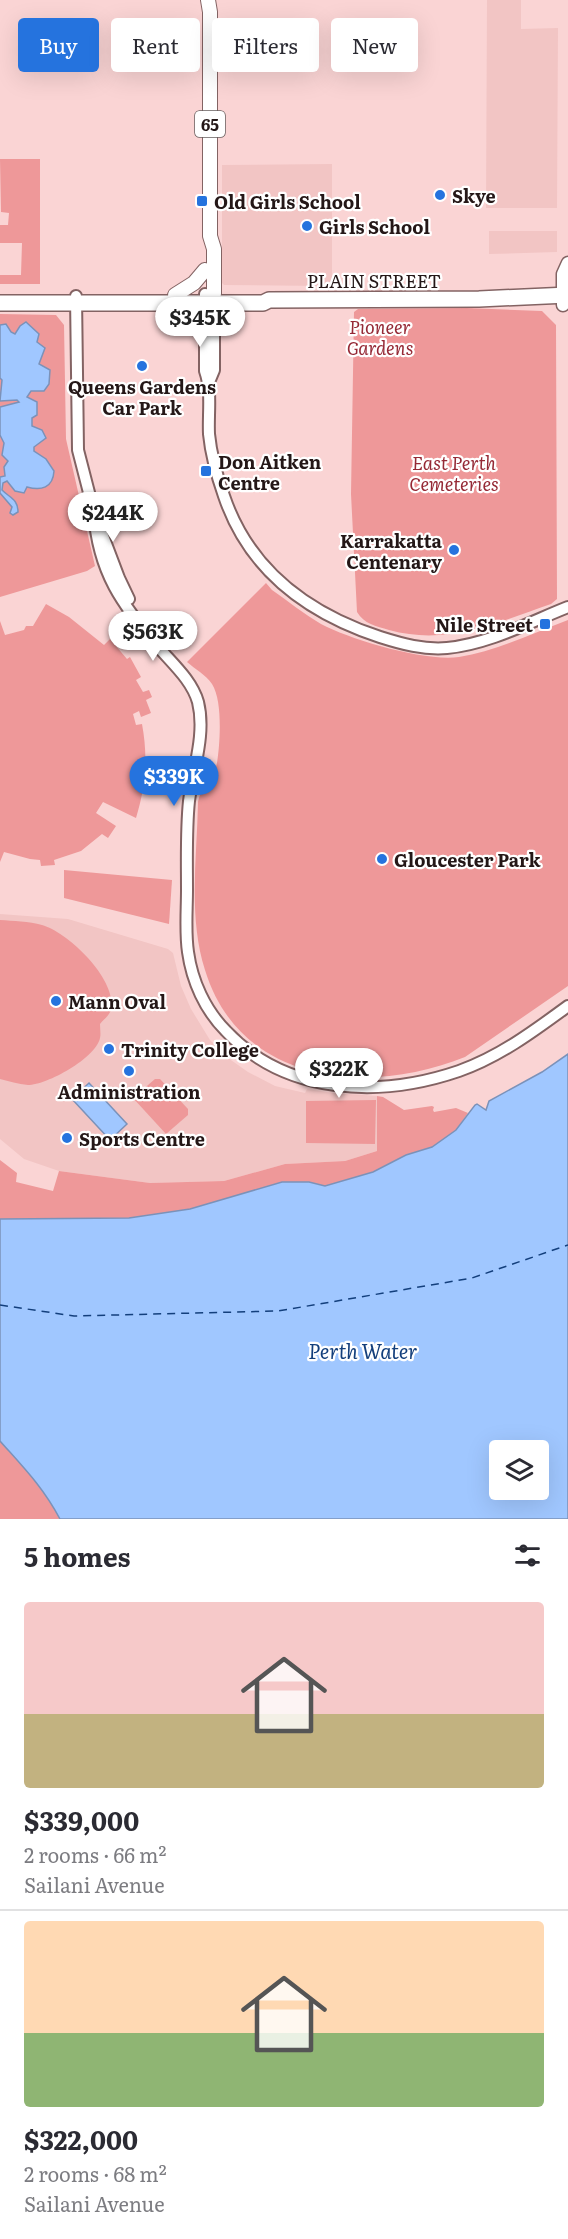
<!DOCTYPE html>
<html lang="en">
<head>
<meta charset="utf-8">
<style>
	body { margin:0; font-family:Literata,serif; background:#f2f2f3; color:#2b2b33; height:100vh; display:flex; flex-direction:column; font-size:22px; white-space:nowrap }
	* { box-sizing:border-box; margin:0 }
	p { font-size:20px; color:#7c7c81 }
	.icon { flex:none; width:33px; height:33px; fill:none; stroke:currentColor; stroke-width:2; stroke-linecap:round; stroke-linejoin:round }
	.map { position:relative; height:1519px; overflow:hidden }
	.drawer { display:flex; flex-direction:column; background:#fff; flex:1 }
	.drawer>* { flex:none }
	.top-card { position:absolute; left:18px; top:18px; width:532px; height:54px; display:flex; gap:12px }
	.fabs { position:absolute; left:489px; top:1440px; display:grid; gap:12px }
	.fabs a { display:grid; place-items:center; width:60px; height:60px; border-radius:6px; background:#fff; box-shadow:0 6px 24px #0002; font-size:30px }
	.price { position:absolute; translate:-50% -51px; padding:0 14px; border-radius:21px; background:#fff; color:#222; font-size:20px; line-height:39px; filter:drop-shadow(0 2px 3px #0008) }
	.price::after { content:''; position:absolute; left:50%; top:36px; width:18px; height:14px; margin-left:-9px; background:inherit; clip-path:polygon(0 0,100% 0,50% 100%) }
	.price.current { background:#2573de; color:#fff }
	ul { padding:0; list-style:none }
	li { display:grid; align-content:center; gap:12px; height:318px; padding:0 24px }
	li+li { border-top:2px solid #e1e1e2 }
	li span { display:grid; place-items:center; height:186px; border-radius:6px; color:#555 }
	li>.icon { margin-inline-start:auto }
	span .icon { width:108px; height:108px; fill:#fffc; stroke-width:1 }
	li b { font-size:26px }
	h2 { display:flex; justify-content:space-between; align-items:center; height:72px; padding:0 24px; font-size:26px }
	.tag { padding:0 21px; border-radius:6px; background:#fff; box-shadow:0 6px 24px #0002; font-size:21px; line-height:54px }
	.tag.current { background:#2573de; color:#fff }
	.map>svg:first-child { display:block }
	.built { fill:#f2c5c4 }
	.green { fill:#ee9899 }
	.water { fill:#a0c7ff; stroke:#7b92b9; stroke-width:1.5; fill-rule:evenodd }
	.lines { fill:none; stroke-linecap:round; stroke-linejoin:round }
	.ferry { stroke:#133f7c; stroke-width:1.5; stroke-dasharray:8 6; stroke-linecap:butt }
	.tertiary-casing { stroke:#836363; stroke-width:14 }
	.secondary-casing { stroke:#836363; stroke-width:15 }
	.primary-casing { stroke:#836363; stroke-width:16 }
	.trunk-casing { stroke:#836363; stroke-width:18 }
	.tertiary { stroke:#fff; stroke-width:10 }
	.secondary { stroke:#fff; stroke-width:12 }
	.primary { stroke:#fff; stroke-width:14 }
	.trunk { stroke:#fff; stroke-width:15 }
	.poi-dot { fill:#2573de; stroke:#fff; stroke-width:2 }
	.labels { text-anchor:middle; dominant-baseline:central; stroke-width:4.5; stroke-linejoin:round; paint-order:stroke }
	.shield { fill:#fff; stroke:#665d5d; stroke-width:1.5 }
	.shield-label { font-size:16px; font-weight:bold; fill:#241717 }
	.poi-label { font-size:18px; font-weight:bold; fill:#241717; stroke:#fff; text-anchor:start }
	.street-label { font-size:18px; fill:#241717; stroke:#fff }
	.park-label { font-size:18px; font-style:italic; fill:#952935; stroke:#fff }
	.water-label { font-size:20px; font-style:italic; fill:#133f7c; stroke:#fff }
</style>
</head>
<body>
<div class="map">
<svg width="568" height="1519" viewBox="0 0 568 1519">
	<rect width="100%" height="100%" fill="#fad4d4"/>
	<g class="built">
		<polygon points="487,0 521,0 521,29 558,28 557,208 486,208"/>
		<polygon points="332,164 332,280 330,283 325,286 224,285 222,283 222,165"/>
		<polygon points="489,231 557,231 557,252 489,254"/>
		<polygon points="0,914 68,919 168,949 173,953 181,986 191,1009 210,1040 228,1058 248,1072 275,1086 305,1093 307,1089 333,1093 377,1096 377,1151 345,1161 285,1164 224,1181 150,1183 59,1171 24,1159 0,1139"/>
	</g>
	<g class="green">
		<polygon points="0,159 40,159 40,284 0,284 0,275 21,275 22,243 0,243 0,225 8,225 9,213 1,212"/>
		<path d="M467,308L542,311L556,325L557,599L551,604C496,623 447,646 389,630C376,626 364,624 357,612L351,494L354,312L358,309Z"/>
		<polygon points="0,314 56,315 64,325 66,439 95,566 87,571 0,597"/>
		<path d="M266,583L272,590C288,601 304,614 321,624C351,640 426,662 459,657C496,651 533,633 568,620V986L465,1057C369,1096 240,1085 205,970C188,917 197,857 198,802C202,784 213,779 217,763C220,744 223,701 212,684C206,675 195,669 187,662Z"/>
		<path d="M46,604L69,617L104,645L110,639L127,659L130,657L141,677L136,680L143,692L149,690L152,697L146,700L151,713L141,717L139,711L133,714L136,725L142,724C148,756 146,786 136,818L103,802L96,813L116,826L108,838L102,834L81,851L54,860L55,865L41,866L40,860L30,859L4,852L0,862V621L5,635L24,630L26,626H33Z"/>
		<polygon points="64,870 172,880 169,924 64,898"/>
		<path d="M0,920C13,921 29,921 42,925C68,932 118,980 111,1010C109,1016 104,1019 100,1024C100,1029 101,1034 100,1038C96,1058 47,1085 28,1085C18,1084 9,1081 0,1079Z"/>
		<polygon points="155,1079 160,1079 188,1109 188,1115 166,1134 133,1098"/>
		<polygon points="377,1096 383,1097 404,1110 432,1106 434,1107 433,1110 434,1112 456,1108 468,1113 456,1130 432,1147 406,1155 373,1172 325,1186 309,1182 282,1182 190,1209 129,1218 0,1219 0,1160 17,1173 16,1182 53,1191 59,1171 150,1183 224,1181 285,1164 345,1161 377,1151"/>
		<polygon points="376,1100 375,1144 306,1143 306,1101"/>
		<path d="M0,1441C24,1468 43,1487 60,1519H0Z"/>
	</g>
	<g class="water">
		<path d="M26,322L39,334L37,342L45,348L39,364L50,370L49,384L44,391H31L27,397L37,402V415L32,418V426L42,430L46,438L34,447V451L46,459L54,471C53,488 41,491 27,487L24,493L15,491L7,481L3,483L2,490C10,498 18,499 18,512L13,515L10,513L12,507L0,493V477L5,476L4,467L8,461L2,455L4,443L0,435V407L19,402L17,400L0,401L2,380L0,378V325L6,324L11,332L15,334L20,326Z"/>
		<path d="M568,1054V1519H60C43,1487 24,1468 0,1441V1219L129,1218L190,1209L282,1182H309L325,1186L373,1172L406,1155L432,1147L456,1130L475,1105L477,1104L486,1110L489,1101L542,1072ZM500,1450H538V1490H500Z"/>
		<polygon points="89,1083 127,1124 110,1140 72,1099"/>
	</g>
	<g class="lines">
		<polyline class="ferry" points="0,1305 74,1316 278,1311 472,1278 568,1245"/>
		<defs>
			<g id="tertiary">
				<path d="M205,294V371C212,391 208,413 209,434C211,455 217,476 224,496C249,570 307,613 380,637C402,644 424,650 447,648C489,644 530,622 568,607"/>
				<polyline points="76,296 78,450 94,512 119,578 129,599"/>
				<polyline points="209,382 214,370 214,297"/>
				<path d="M94,512C98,572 122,605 160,649C174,665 192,681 198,702C206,734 193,769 189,801C186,830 187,861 187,890C187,910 185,932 188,952C192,981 205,1010 226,1031C286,1095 380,1098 459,1071C499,1057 534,1031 568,1006"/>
			</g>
			<polyline id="secondary" points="563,305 563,274 568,263"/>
			<g id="primary">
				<polyline points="208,0 210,12 210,236 214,249 214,294"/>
				<polyline points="175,295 194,283 205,270"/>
			</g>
			<polyline id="trunk" points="0,303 263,303 269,300 479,299 568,295"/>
		</defs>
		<use href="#tertiary" class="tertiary-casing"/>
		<use href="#secondary" class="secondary-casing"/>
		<use href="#primary" class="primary-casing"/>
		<use href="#trunk" class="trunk-casing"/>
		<use href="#tertiary" class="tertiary"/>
		<use href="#secondary" class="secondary"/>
		<use href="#primary" class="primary"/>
		<use href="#trunk" class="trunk"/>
	</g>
	<g class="poi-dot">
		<circle cx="440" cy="195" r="6"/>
		<rect x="196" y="195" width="12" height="12" rx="3"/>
		<circle cx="307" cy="226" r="6"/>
		<circle cx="142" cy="366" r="6"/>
		<rect x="200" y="465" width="12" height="12" rx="3"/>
		<circle cx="454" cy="550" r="6"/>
		<rect x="539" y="618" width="12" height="12" rx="3"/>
		<circle cx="382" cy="859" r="6"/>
		<circle cx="56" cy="1001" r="6"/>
		<circle cx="109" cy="1049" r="6"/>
		<circle cx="129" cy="1071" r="6"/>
		<circle cx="67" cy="1138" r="6"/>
	</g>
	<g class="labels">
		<rect class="shield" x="195" y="111" width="30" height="26" rx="4.5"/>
		<g class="shield-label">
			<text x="210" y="124">65</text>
		</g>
		<g class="poi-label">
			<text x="452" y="195">Skye</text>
			<text x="214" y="201">Old Girls School</text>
			<text x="319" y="226">Girls School</text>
			<text x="142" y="386" text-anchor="middle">Queens Gardens<tspan x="142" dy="21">Car Park</tspan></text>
			<text x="218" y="461">Don Aitken<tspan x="218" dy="21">Centre</tspan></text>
			<text x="442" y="540" text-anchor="end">Karrakatta<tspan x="442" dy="21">Centenary</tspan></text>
			<text x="533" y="624" text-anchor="end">Nile Street</text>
			<text x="394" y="859">Gloucester Park</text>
			<text x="68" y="1001">Mann Oval</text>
			<text x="121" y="1049">Trinity College</text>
			<text x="129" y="1091" text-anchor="middle">Administration</text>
			<text x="79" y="1138">Sports Centre</text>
		</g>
		<g class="street-label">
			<text x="374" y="280">PLAIN STREET</text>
		</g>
		<g class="park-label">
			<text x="380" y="326">Pioneer<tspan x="380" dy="21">Gardens</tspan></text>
			<text x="454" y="462">East Perth<tspan x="454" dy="21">Cemeteries</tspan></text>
		</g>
		<g class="water-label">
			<text x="363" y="1350">Perth Water</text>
		</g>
	</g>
</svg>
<div class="fabs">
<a><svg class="icon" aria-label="layers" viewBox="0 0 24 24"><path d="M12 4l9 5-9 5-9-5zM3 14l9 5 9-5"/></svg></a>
</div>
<b class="price" style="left:200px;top:348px">$345K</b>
<b class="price" style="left:113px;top:543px">$244K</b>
<b class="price" style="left:153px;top:662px">$563K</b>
<b class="price current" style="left:174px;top:807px">$339K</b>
<b class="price" style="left:339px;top:1099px">$322K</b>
<div class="top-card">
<a class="tag current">Buy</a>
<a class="tag">Rent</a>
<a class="tag">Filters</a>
<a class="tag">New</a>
</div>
</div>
<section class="drawer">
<h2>5 homes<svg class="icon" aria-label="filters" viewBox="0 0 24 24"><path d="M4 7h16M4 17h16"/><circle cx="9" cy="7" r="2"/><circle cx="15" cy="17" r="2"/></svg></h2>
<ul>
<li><span style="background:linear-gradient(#f6c9c9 60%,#c2b280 0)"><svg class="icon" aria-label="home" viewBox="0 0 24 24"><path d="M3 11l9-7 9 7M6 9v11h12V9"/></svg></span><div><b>$339,000</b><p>2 rooms · 66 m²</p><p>Sailani Avenue</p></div></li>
<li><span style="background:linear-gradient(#ffd9b3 60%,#8fb573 0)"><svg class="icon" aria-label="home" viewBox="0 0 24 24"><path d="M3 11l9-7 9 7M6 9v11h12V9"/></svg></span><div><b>$322,000</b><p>2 rooms · 68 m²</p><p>Sailani Avenue</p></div></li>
</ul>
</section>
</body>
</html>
